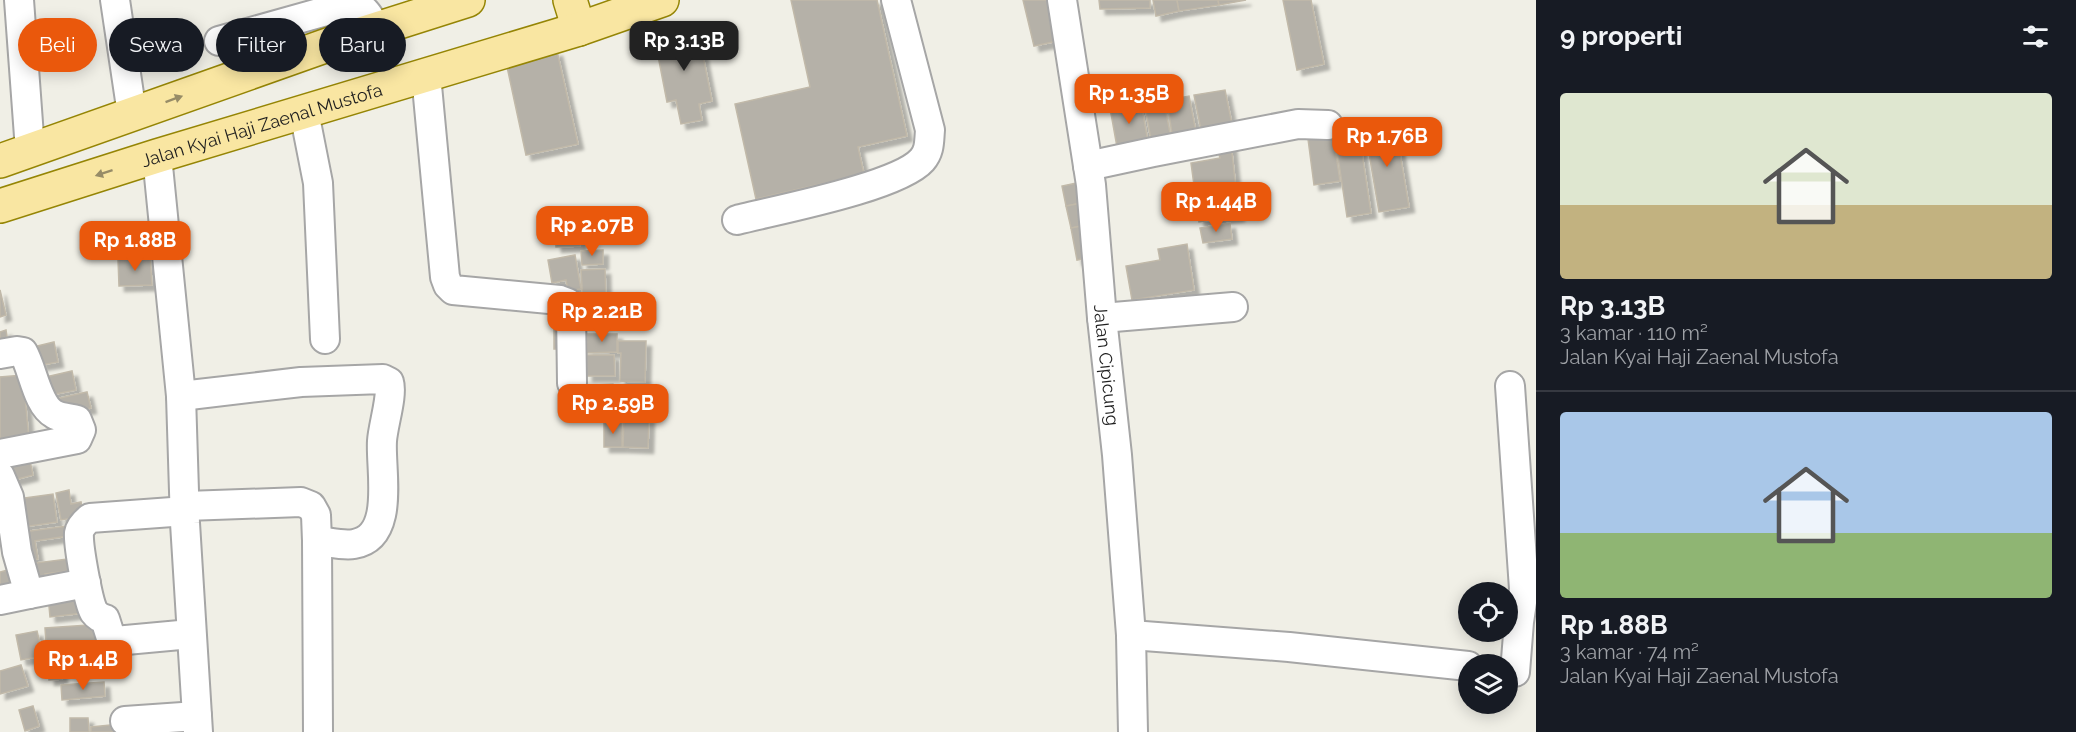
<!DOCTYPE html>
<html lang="id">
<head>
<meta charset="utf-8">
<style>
	body { margin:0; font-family:Raleway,sans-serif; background:#242831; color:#f1f3f6; height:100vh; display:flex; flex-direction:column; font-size:22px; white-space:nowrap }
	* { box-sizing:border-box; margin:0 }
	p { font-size:20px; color:#9ea1a6 }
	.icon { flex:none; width:33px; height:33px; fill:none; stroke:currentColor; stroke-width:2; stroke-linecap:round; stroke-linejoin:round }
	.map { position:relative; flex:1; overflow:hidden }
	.details { display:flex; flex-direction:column; background:#171b24; width:540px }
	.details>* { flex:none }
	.top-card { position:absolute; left:18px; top:18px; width:570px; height:54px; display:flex; gap:12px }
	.controls { position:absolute; left:1458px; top:582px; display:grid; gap:12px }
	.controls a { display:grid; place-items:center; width:60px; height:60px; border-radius:50%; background:#171b24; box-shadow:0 3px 15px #0003; font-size:30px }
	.price { position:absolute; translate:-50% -51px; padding:0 14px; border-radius:12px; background:#ea580c; color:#fff; font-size:20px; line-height:39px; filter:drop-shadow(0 2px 3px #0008) }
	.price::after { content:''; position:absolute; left:50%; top:36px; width:18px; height:14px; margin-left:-9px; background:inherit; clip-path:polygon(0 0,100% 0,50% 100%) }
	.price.current { background:#222; color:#fff }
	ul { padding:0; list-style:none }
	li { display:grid; align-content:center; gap:12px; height:318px; padding:0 24px }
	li+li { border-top:2px solid #363941 }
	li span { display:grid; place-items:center; height:186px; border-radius:6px; color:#555 }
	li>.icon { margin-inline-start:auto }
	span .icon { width:108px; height:108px; fill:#fffc; stroke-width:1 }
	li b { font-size:26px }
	h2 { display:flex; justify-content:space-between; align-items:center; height:72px; padding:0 24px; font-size:26px }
	.tag { padding:0 21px; border-radius:27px; background:#171b24; box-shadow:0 3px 15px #0003; font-size:21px; line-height:54px }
	.tag.current { background:#ea580c; color:#fff }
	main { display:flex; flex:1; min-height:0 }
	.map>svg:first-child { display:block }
	.building { fill:#b5b1a8; stroke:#c1b9a9; stroke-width:1.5; filter:url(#shadow) }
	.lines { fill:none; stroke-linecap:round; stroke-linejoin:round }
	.minor-casing { stroke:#a6a6a6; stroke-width:32 }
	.major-casing { stroke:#958505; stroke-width:36 }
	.minor { stroke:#fff; stroke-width:28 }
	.major { stroke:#f9e6a2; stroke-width:33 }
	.oneway { fill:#978c67 }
	.labels { text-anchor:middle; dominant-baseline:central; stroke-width:5; stroke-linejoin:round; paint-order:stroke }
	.street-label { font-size:18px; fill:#1f1f1f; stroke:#fff }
</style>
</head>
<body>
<main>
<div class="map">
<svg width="1536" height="732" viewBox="0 0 1536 732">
	<defs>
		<filter id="shadow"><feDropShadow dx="5.5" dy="5.5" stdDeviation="1.5" flood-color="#0004"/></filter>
	</defs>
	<rect width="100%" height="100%" fill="#f0efe6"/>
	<g class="building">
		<polygon points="791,0 877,0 907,136 858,147 864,174 756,199 735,104 810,87"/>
		<polygon points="1023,0 1053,0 1062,40 1034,46"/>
		<polygon points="1099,0 1150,0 1150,8 1100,9"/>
		<polygon points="1153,0 1177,0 1179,11 1156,16"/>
		<polygon points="1177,0 1218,0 1219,5 1179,11"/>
		<polygon points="1218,0 1246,0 1219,5"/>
		<polygon points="1283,0 1311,0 1324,64 1297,70"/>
		<polygon points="697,26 712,101 699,104 702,120 681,124 676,100 667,102 654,35"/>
		<polygon points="557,51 578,144 526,155 506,62"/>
		<polygon points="1225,90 1234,134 1203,140 1194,95"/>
		<polygon points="1189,96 1197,137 1173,141 1167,100"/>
		<polygon points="1141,102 1148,142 1117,147 1110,108"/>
		<polygon points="1164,102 1172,143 1152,146 1145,106"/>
		<polygon points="1395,124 1409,207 1379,212 1365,130"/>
		<polygon points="1358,127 1371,213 1347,217 1334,130"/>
		<polygon points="1333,135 1340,181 1314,185 1308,139"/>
		<polygon points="1231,144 1239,216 1199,222 1191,163 1220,158 1217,147"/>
		<polygon points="1077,183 1082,203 1066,206 1062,186"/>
		<polygon points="1082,203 1086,225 1071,228 1066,206"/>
		<polygon points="1230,223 1232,239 1203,243 1200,228"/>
		<polygon points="1086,225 1093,257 1077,260 1071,228"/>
		<polygon points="580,230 580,246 556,247 555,231"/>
		<polygon points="1187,244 1194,290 1132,300 1126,266 1160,260 1158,249"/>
		<polygon points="603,250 603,264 582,265 581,251"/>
		<polygon points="575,255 581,289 568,291 566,280 552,283 548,260"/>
		<polygon points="150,257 152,285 119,286 118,259"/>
		<polygon points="605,269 606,302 583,303 581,270"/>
		<polygon points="0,290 6,315 0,317"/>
		<rect x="554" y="310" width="13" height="39"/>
		<polygon points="6,330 9,349 0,350 0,332"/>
		<polygon points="587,334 617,334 617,352 587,353"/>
		<polygon points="618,341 646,341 645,382 620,381 621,353 618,353"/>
		<polygon points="54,342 58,362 41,365 37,346"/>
		<polygon points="587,355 614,355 615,376 587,376"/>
		<polygon points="72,371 76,390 45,396 41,378"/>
		<polygon points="23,375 29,440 0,442 0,377"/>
		<polygon points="613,384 615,411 571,413 570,386"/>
		<polygon points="639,387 644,409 620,414 615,392"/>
		<polygon points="87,392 91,408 63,414 60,398"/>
		<polygon points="624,417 649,417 648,448 623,447"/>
		<rect x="604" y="423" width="18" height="24"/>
		<polygon points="30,461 33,475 6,482 2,468"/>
		<polygon points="69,490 71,504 81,502 84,516 61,520 56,493"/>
		<polygon points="53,494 57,522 23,527 18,499"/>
		<polygon points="67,526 68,536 35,541 38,559 21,562 16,533"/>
		<polygon points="75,558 76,570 45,574 46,587 28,564"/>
		<polygon points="15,568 21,592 0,597 0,572"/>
		<polygon points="81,591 83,613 50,617 48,595"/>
		<polygon points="103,624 106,653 47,658 45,628"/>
		<polygon points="37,631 43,656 21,660 16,635"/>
		<polygon points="83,660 83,671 62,671 62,679 49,680 49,662"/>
		<polygon points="21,665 28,686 0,694 0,671"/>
		<polygon points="104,682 105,696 62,700 61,685"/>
		<polygon points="33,706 39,726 25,731 19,710"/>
		<polygon points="70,718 88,718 89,732 70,732"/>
		<polygon points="120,724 120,732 91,732 91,727"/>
	</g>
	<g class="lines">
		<defs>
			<g id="minor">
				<polyline points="19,0 30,150"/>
				<polyline points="115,0 132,114"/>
				<path id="s1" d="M1062,0L1091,185L1102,318L1117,455L1131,635L1133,732"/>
				<path d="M219,41L351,4C366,7 370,18 377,30"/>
				<polyline points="426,75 445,277 448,285 453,290 560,300 568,303 571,309 572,383"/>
				<polyline points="304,112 318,183 325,339"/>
				<polyline points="157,156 181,396 185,523 198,732"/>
				<polyline points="1088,166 1153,152 1298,124 1328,125"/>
				<path d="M737,220C776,210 898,187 922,160C930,151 929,141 930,130L896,0"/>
				<polyline points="1102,318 1233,307"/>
				<path d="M0,354L17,351L23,352C33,369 37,405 54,414C60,418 70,418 77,420L81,430L77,439L0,454"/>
				<path d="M181,396L301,382L383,379L389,382C393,395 383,425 382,441C380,470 396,537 354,544C343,546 329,542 317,541"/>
				<polyline points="0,476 9,497 17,552 29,594 0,600"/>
				<polyline points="186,506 301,502 311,506 316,515 317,541 318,732"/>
				<path d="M186,511L90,518C85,522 80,527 79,533C78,545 88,602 94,612C97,616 100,618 105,619L111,638L115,641L191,634"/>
				<polyline points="29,594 86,583"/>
				<polyline points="1131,635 1289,647 1468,666"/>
				<polyline points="1508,671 1515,672 1519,622 1524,589 1510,386"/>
				<polyline points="125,721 197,716"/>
			</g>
			<g id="major">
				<polyline points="570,0 579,29"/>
				<polyline points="0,161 339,41 468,0"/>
				<path id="s2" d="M0,206L157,156L579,29L662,0"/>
			</g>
		</defs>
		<use href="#minor" class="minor-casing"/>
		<use href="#major" class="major-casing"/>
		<use href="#minor" class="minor"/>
		<use href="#major" class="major"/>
	</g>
	<defs><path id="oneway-solid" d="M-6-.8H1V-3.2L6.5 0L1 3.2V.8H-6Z" transform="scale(1.5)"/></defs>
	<g class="oneway">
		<use href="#oneway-solid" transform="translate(174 99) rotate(-20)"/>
		<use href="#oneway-solid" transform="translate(104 173) rotate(162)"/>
	</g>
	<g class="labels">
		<g class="street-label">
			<text stroke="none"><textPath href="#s2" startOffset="274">Jalan Kyai Haji Zaenal Mustofa</textPath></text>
			<text stroke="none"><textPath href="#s1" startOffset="368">Jalan Cipicung</textPath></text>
		</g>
	</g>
</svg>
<div class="controls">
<a><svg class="icon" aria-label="locate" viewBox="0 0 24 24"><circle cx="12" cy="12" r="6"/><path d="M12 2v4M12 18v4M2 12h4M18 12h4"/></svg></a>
<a><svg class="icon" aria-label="layers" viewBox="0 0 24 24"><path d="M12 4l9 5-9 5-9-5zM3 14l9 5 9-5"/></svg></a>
</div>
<b class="price current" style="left:684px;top:72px">Rp 3.13B</b>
<b class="price" style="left:1129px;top:125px">Rp 1.35B</b>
<b class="price" style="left:1387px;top:168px">Rp 1.76B</b>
<b class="price" style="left:1216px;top:233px">Rp 1.44B</b>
<b class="price" style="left:592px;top:257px">Rp 2.07B</b>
<b class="price" style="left:135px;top:272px">Rp 1.88B</b>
<b class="price" style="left:602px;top:343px">Rp 2.21B</b>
<b class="price" style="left:613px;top:435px">Rp 2.59B</b>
<b class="price" style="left:83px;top:691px">Rp 1.4B</b>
<div class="top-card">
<a class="tag current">Beli</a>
<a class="tag">Sewa</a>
<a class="tag">Filter</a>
<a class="tag">Baru</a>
</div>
</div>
<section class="details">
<h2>9 properti<svg class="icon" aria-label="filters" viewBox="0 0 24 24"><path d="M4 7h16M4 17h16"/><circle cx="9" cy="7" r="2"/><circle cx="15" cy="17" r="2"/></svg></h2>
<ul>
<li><span style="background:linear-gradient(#dfe7d0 60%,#c2b280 0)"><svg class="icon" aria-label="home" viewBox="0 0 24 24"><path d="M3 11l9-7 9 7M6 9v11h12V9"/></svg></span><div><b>Rp 3.13B</b><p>3 kamar · 110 m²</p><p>Jalan Kyai Haji Zaenal Mustofa</p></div></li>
<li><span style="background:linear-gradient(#a9c7e8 65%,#8fb573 0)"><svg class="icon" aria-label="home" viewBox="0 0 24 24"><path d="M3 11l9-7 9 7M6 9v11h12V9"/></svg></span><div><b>Rp 1.88B</b><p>3 kamar · 74 m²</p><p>Jalan Kyai Haji Zaenal Mustofa</p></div></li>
</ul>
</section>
</main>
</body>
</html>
